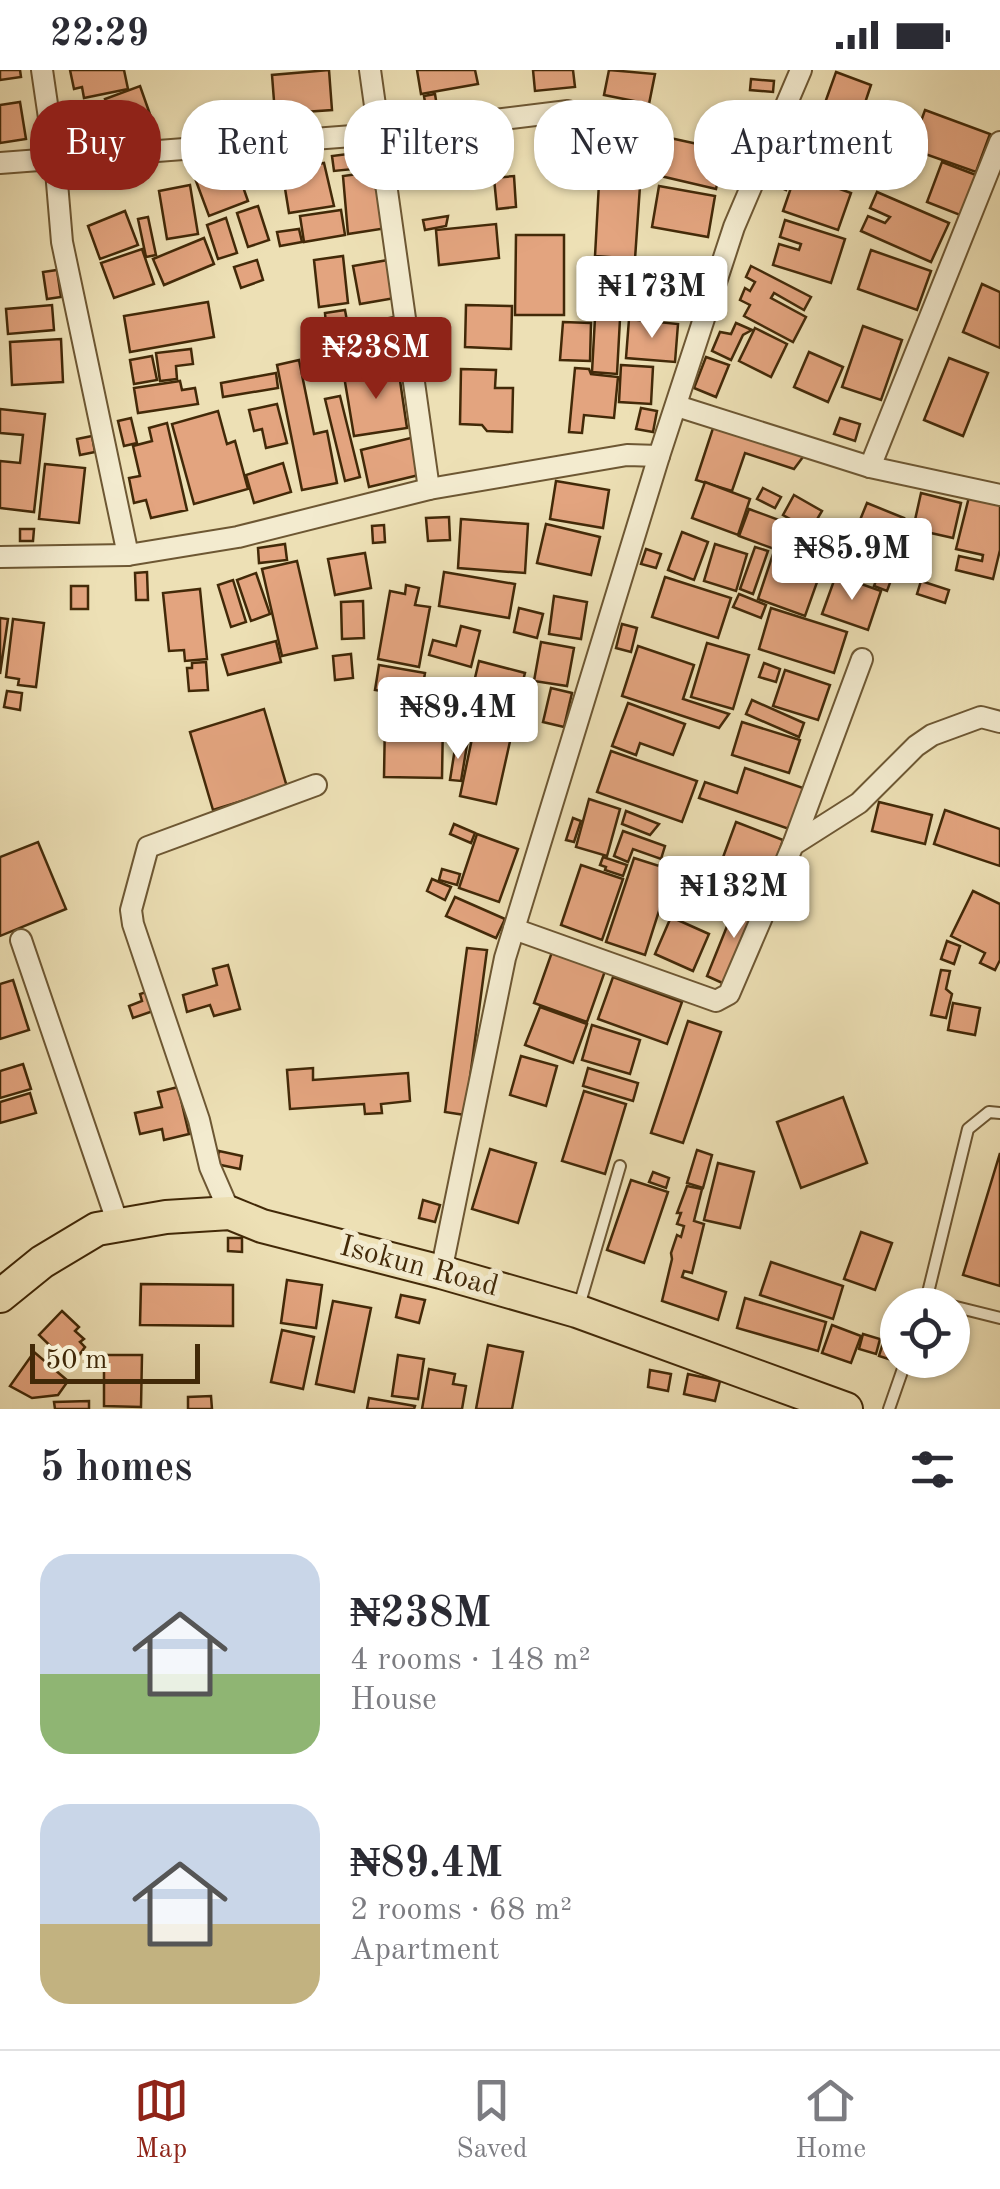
<!DOCTYPE html>
<html lang="en">
<head>
<meta charset="utf-8">
<style>
	body { margin:0; font-family:"Old Standard TT",serif; background:#f7f7f7; color:#2b2b33; height:100vh; display:flex; flex-direction:column; font-size:38px; white-space:nowrap }
	* { box-sizing:border-box; margin:0 }
	p { font-size:32px; color:#7c7c81 }
	.icon { flex:none; width:55px; height:55px; fill:none; stroke:currentColor; stroke-width:2; stroke-linecap:round; stroke-linejoin:round }
	.map { position:relative; height:1339px; overflow:hidden }
	.sheet { display:flex; flex-direction:column; background:#fff; flex:1 }
	.sheet>* { flex:none }
	.top-card { position:absolute; left:30px; top:30px; width:940px; height:90px; display:flex; gap:20px }
	.buttons { position:absolute; left:880px; top:1218px; display:grid; gap:20px }
	.buttons a { display:grid; place-items:center; width:90px; height:90px; border-radius:50%; background:#fff; box-shadow:0 2px 8px #0004; font-size:50px }
	.scale { position:absolute; left:30px; bottom:25px; width:170px; box-sizing:border-box; padding-left:10px; border:5px solid #422908; border-top:0; font-size:28px; line-height:35px; white-space:nowrap; color:#422908; -webkit-text-stroke:8px #f3ebcf; paint-order:stroke }
	.price { position:absolute; translate:-50% -85px; padding:0 22px; border-radius:10px; background:#fff; color:#222; font-size:32px; line-height:65px; filter:drop-shadow(0 2px 5px #0008) }
	.price::after { content:''; position:absolute; left:50%; top:60px; width:30px; height:22px; margin-left:-15px; background:inherit; clip-path:polygon(0 0,100% 0,50% 100%) }
	.price.on { background:#8f2418; color:#fff }
	ul { padding:0; list-style:none }
	li { display:flex; align-items:center; gap:30px; height:250px; padding:0 40px }
	li span { display:grid; place-items:center; flex:none; width:280px; height:200px; border-radius:30px; color:#555 }
	li>.icon { margin-inline-start:auto }
	span .icon { width:120px; height:120px; fill:#fffc; stroke-width:1 }
	li b { font-size:42px }
	h2 { display:flex; justify-content:space-between; align-items:center; height:120px; padding:0 40px; font-size:42px }
	.pill { padding:0 35px; border-radius:40px; background:#fff; box-shadow:0 2px 8px #0004; font-size:35px; line-height:90px }
	.pill.on { background:#8f2418; color:#fff }
	.status { display:flex; justify-content:space-between; align-items:center; height:70px; padding:0 50px; background:#fff; direction:ltr }
	.status svg { height:28px; fill:currentColor }
	.dock { display:flex; justify-content:space-around; align-items:center; height:140px; border-top:2px solid #e1e1e2; background:#fff; font-size:28px; color:#7c7c81 }
	.dock a { display:grid; justify-items:center; gap:5px }
	.dock .on { color:#8f2418 }
	.map>svg:first-child { display:block }
	.building { fill:#e3a47f; stroke:#422908; stroke-width:2.5 }
	.lines { fill:none; stroke-linecap:round; stroke-linejoin:round }
	.lane-casing { stroke:#6d5733; stroke-width:14 }
	.street-casing { stroke:#6d5733; stroke-width:24 }
	.primary-casing { stroke:#422908; stroke-width:36 }
	.lane { stroke:#f3ebcf; stroke-width:10 }
	.street { stroke:#f3ebcf; stroke-width:20 }
	.primary { stroke:#ede0b5; stroke-width:32 }
	.labels { text-anchor:middle; dominant-baseline:central; stroke-width:10; stroke-linejoin:round; paint-order:stroke }
	.street-label { font-size:30px; fill:#422908; stroke:#f3ebcf }
</style>
</head>
<body>
<div class="status"><b>22:29</b><svg viewBox="0 0 49 12"><path d="M0 12V9h3v3zM5 12V6h3v6zM10 12V3h3v9zM15 12V0h3v12zM26 1h20v11H26zM47 4h2v5h-2z"/></svg></div>
<div class="map">
<svg width="1000" height="1339" viewBox="0 0 1000 1339">
	<rect width="100%" height="100%" fill="#ede0b5"/>
	<filter id="stains"><feTurbulence type="fractalNoise" baseFrequency=".002" numOctaves="4"/><feColorMatrix values="0 0 0 0 .2 0 0 0 0 .09 0 0 0 0 .02 0 0 0 .5 -.17"/></filter>
	<radialGradient id="worn" r=".72"><stop offset=".6" stop-color="#630" stop-opacity="0"/><stop offset="1" stop-color="#630" stop-opacity=".3"/></radialGradient>
	<g class="building">
		<polygon points="0,0 20,0 21,7 0,10"/>
		<polygon points="70,0 124,0 128,19 84,28 82,17 74,19"/>
		<polygon points="329,0 332,40 275,44 272,5"/>
		<polygon points="417,0 475,0 478,14 421,24"/>
		<polygon points="533,0 573,0 575,17 535,21"/>
		<polygon points="609,0 655,4 649,34 604,25"/>
		<polygon points="836,2 871,15 857,57 821,44"/>
		<polygon points="751,9 774,11 773,22 750,20"/>
		<polygon points="140,16 152,50 117,62 105,29"/>
		<polygon points="435,24 438,43 427,45 424,26"/>
		<polygon points="20,32 26,69 0,73 0,35"/>
		<polygon points="925,40 990,64 976,102 911,79"/>
		<polygon points="816,62 850,74 838,110 804,98"/>
		<polygon points="490,64 493,112 454,114 451,66"/>
		<polygon points="640,65 657,69 650,101 633,97"/>
		<polygon points="661,66 725,80 716,119 652,104"/>
		<polygon points="372,81 374,97 334,101 332,86"/>
		<polygon points="942,92 976,105 960,145 927,132"/>
		<polygon points="324,93 334,136 289,143 282,100"/>
		<polygon points="236,97 248,131 209,146 196,111"/>
		<polygon points="777,101 791,108 786,120 771,113"/>
		<polygon points="373,102 376,119 382,118 387,158 348,164 343,106"/>
		<polygon points="796,103 851,123 838,160 783,141"/>
		<polygon points="514,106 516,137 497,139 494,108"/>
		<polygon points="599,113 640,116 635,189 595,186"/>
		<polygon points="190,115 198,164 167,169 159,121"/>
		<polygon points="659,116 715,126 708,167 652,157"/>
		<polygon points="877,122 949,153 931,192 861,161 868,146 885,153 890,147 870,138"/>
		<polygon points="258,136 269,170 248,177 237,143"/>
		<polygon points="341,140 345,165 304,172 300,146"/>
		<polygon points="125,141 138,175 100,189 88,156"/>
		<polygon points="448,146 446,156 425,160 423,150"/>
		<polygon points="148,147 156,185 146,187 138,149"/>
		<polygon points="226,148 237,183 218,189 207,155"/>
		<polygon points="785,150 845,169 831,213 773,195 779,174 799,180 801,174 780,167"/>
		<polygon points="496,154 499,188 439,195 436,160"/>
		<polygon points="299,159 302,172 280,176 277,162"/>
		<polygon points="516,165 564,165 564,245 515,245"/>
		<polygon points="204,168 214,194 164,215 153,189"/>
		<polygon points="142,179 154,214 114,228 101,193"/>
		<polygon points="871,180 931,201 917,240 858,219"/>
		<polygon points="343,186 348,233 319,237 314,190"/>
		<polygon points="257,190 263,210 241,218 234,197"/>
		<polygon points="388,190 395,228 360,234 353,196"/>
		<polygon points="608,194 634,195 633,211 608,210"/>
		<polygon points="751,196 811,227 804,240 774,223 771,228 806,247 793,272 744,246 750,235 740,230 745,218 750,221 755,212 746,207"/>
		<polygon points="57,200 61,227 47,229 43,202"/>
		<polygon points="635,200 685,200 685,246 635,245"/>
		<polygon points="982,214 1000,222 1000,278 963,262"/>
		<polygon points="589,216 628,218 627,246 588,245"/>
		<polygon points="208,232 214,267 130,282 124,246"/>
		<polygon points="52,235 54,260 8,264 6,239"/>
		<polygon points="466,235 512,236 511,279 465,277"/>
		<polygon points="345,240 347,251 326,254 325,243"/>
		<polygon points="395,247 401,285 368,291 362,253"/>
		<polygon points="595,248 620,249 617,304 592,302"/>
		<polygon points="629,249 678,254 675,292 626,288"/>
		<polygon points="563,252 591,253 590,291 560,290"/>
		<polygon points="352,253 356,290 332,293 328,256"/>
		<polygon points="736,253 752,260 743,265 731,290 712,281 720,262 731,264"/>
		<polygon points="863,256 902,270 881,330 842,317"/>
		<polygon points="755,258 787,274 771,307 739,291"/>
		<polygon points="61,269 63,312 12,315 10,272"/>
		<polygon points="191,279 193,294 176,296 177,309 160,311 156,283"/>
		<polygon points="809,282 843,297 828,332 794,317"/>
		<polygon points="152,286 157,310 134,314 130,290"/>
		<polygon points="706,287 729,295 716,327 694,318"/>
		<polygon points="949,288 988,303 963,366 924,350"/>
		<polygon points="299,290 314,364 327,361 337,413 302,420 277,295"/>
		<polygon points="621,295 653,297 651,334 619,332"/>
		<polygon points="398,297 407,358 354,366 344,306"/>
		<polygon points="575,298 589,299 591,304 618,307 614,348 584,345 582,363 569,362"/>
		<polygon points="461,299 496,300 495,318 513,318 512,362 487,361 482,355 460,354"/>
		<polygon points="276,303 278,318 223,327 221,313"/>
		<polygon points="180,311 182,320 195,318 198,334 138,343 134,318"/>
		<polygon points="340,326 360,407 345,411 325,329"/>
		<polygon points="277,334 287,373 266,378 262,359 254,361 249,340"/>
		<polygon points="641,338 657,341 653,362 636,359"/>
		<polygon points="0,339 45,344 34,442 0,438 0,391 20,393 23,365 0,363"/>
		<polygon points="218,341 227,374 235,371 248,419 194,434 172,354"/>
		<polygon points="131,348 137,373 124,376 118,351"/>
		<polygon points="840,348 860,354 855,371 834,364"/>
		<polygon points="715,352 806,383 794,399 745,383 732,421 696,410"/>
		<polygon points="167,353 187,440 151,448 146,430 134,433 129,408 140,406 133,376 152,371 149,358"/>
		<polygon points="92,366 95,382 80,385 77,369"/>
		<polygon points="415,367 423,404 369,417 361,380"/>
		<polygon points="283,393 291,422 254,433 246,405"/>
		<polygon points="45,394 85,398 79,453 39,449"/>
		<polygon points="556,411 609,420 603,458 550,449"/>
		<polygon points="705,412 750,429 738,465 692,448"/>
		<polygon points="763,418 781,427 775,438 757,429"/>
		<polygon points="921,423 961,433 953,468 913,459"/>
		<polygon points="794,425 822,441 795,487 781,480 797,453 783,445"/>
		<polygon points="969,427 1000,434 1000,480 993,509 956,500 959,486 982,491 983,485 956,479"/>
		<polygon points="867,433 904,448 886,493 896,497 887,521 874,516 879,503 844,489"/>
		<polygon points="749,439 787,453 777,480 739,466"/>
		<polygon points="449,447 450,470 428,471 426,448"/>
		<polygon points="461,449 528,454 525,503 458,498"/>
		<polygon points="546,454 600,467 591,505 537,493"/>
		<polygon points="384,455 385,472 373,473 372,456"/>
		<polygon points="20,459 34,459 33,471 20,471"/>
		<polygon points="682,462 708,472 694,510 668,500"/>
		<polygon points="285,474 287,490 259,493 258,478"/>
		<polygon points="715,474 747,484 736,521 704,511"/>
		<polygon points="755,477 768,481 753,524 740,519"/>
		<polygon points="646,479 661,484 656,498 641,494"/>
		<polygon points="365,483 371,518 335,525 328,489"/>
		<polygon points="773,484 821,501 805,546 758,529"/>
		<polygon points="297,491 317,578 282,586 262,499"/>
		<polygon points="147,502 148,530 136,530 135,503"/>
		<polygon points="444,502 515,514 509,548 439,536"/>
		<polygon points="256,503 270,544 251,551 237,510"/>
		<polygon points="836,505 881,521 868,560 822,544"/>
		<polygon points="665,507 731,528 718,568 652,547"/>
		<polygon points="233,510 246,552 231,557 218,515"/>
		<polygon points="921,511 949,520 945,533 917,524"/>
		<polygon points="406,515 419,518 415,535 430,537 419,597 378,589 390,521 405,524"/>
		<rect x="71" y="516" width="17" height="23"/>
		<polygon points="200,519 207,589 185,591 184,580 169,581 163,523"/>
		<polygon points="739,524 766,535 761,548 733,537"/>
		<polygon points="554,526 587,532 581,569 549,564"/>
		<polygon points="363,531 364,568 342,569 341,532"/>
		<polygon points="519,538 543,544 537,568 514,562"/>
		<polygon points="771,538 847,562 834,603 759,579"/>
		<polygon points="0,548 8,549 0,604"/>
		<polygon points="13,549 44,553 36,617 18,615 19,609 6,607"/>
		<polygon points="622,554 637,558 631,582 616,578"/>
		<polygon points="461,556 480,561 471,597 429,585 433,570 456,576"/>
		<polygon points="276,571 281,592 228,605 222,585"/>
		<polygon points="541,572 574,578 567,616 534,611"/>
		<polygon points="707,573 749,585 733,639 691,627"/>
		<polygon points="638,576 694,595 683,629 729,644 719,658 622,626"/>
		<polygon points="351,584 353,608 335,610 333,586"/>
		<polygon points="479,591 525,603 515,641 470,629"/>
		<polygon points="206,592 208,620 189,621 187,598 192,598 192,593"/>
		<polygon points="764,593 780,599 776,612 759,607"/>
		<polygon points="379,595 425,603 421,627 375,620"/>
		<polygon points="785,600 830,615 818,650 773,636"/>
		<polygon points="551,618 572,623 564,657 543,652"/>
		<polygon points="7,621 22,623 20,640 4,637"/>
		<polygon points="752,630 804,653 799,667 746,644"/>
		<polygon points="628,633 685,654 673,685 640,673 636,685 612,676"/>
		<polygon points="264,639 287,717 213,740 190,662"/>
		<polygon points="385,649 443,650 442,708 384,707"/>
		<polygon points="742,652 800,670 789,703 732,685"/>
		<polygon points="474,659 511,667 496,734 460,726"/>
		<polygon points="456,672 467,675 461,711 450,710"/>
		<polygon points="611,681 697,711 682,752 597,722"/>
		<polygon points="745,698 806,719 792,760 699,728 705,712 737,723"/>
		<polygon points="589,729 620,739 607,786 576,777"/>
		<polygon points="879,732 932,745 925,774 872,761"/>
		<polygon points="945,740 1000,759 1000,796 934,774"/>
		<polygon points="626,741 659,754 650,765 622,754"/>
		<polygon points="573,748 581,751 574,772 566,770"/>
		<polygon points="736,752 783,770 770,808 722,790"/>
		<polygon points="454,754 475,763 471,773 450,764"/>
		<polygon points="623,761 665,776 661,789 633,779 628,792 614,786"/>
		<polygon points="477,764 518,779 499,832 459,818"/>
		<polygon points="38,772 66,839 0,866 0,787"/>
		<polygon points="603,787 627,795 623,806 605,800 606,797 600,795"/>
		<polygon points="634,788 672,800 645,885 606,872"/>
		<polygon points="581,795 623,809 602,870 561,855"/>
		<polygon points="442,799 460,804 457,815 439,810"/>
		<polygon points="684,799 734,818 724,845 674,826"/>
		<polygon points="432,809 451,817 445,830 427,821"/>
		<polygon points="973,821 1000,834 1000,890 995,900 980,893 985,883 951,866"/>
		<polygon points="740,824 757,831 753,842 758,845 729,916 707,906"/>
		<polygon points="455,827 505,849 496,868 446,846"/>
		<polygon points="671,847 709,864 693,901 655,884"/>
		<polygon points="947,871 960,876 954,894 941,889"/>
		<polygon points="467,878 487,880 465,1045 445,1042"/>
		<polygon points="552,882 605,901 587,952 534,933"/>
		<polygon points="228,895 240,939 214,946 210,935 187,942 183,925 217,915 213,899"/>
		<polygon points="941,900 950,901 946,919 952,924 946,948 931,945"/>
		<polygon points="613,907 682,932 667,974 598,949"/>
		<polygon points="13,910 29,960 0,969 0,914"/>
		<polygon points="152,920 159,939 133,948 129,936 142,931 140,924"/>
		<polygon points="953,933 980,938 975,965 948,960"/>
		<polygon points="540,937 587,954 573,993 525,975"/>
		<polygon points="688,951 721,962 683,1073 651,1063"/>
		<polygon points="592,955 640,970 630,1004 582,990"/>
		<polygon points="521,986 557,996 546,1036 510,1025"/>
		<polygon points="23,994 31,1019 0,1028 0,1001"/>
		<polygon points="313,998 313,1010 408,1003 410,1031 381,1034 382,1043 365,1044 364,1034 290,1039 287,1000"/>
		<polygon points="588,998 638,1013 633,1031 583,1016"/>
		<polygon points="178,1017 189,1064 164,1070 162,1059 140,1064 135,1043 162,1037 158,1022"/>
		<polygon points="584,1021 626,1034 605,1104 562,1091"/>
		<polygon points="30,1023 36,1043 0,1053 0,1032"/>
		<polygon points="843,1027 867,1093 801,1118 777,1052"/>
		<polygon points="490,1079 536,1093 518,1153 472,1139"/>
		<polygon points="697,1080 712,1085 703,1118 687,1113"/>
		<polygon points="219,1081 242,1086 240,1099 216,1094"/>
		<polygon points="1000,1083 1000,1216 963,1205"/>
		<polygon points="718,1093 754,1102 740,1158 704,1150"/>
		<polygon points="653,1102 669,1108 666,1118 649,1112"/>
		<polygon points="631,1110 668,1122 644,1193 607,1180"/>
		<polygon points="687,1116 702,1119 694,1151 704,1154 692,1203 684,1201 682,1207 726,1222 718,1250 662,1231 672,1189 671,1183 677,1165 681,1167 684,1156 677,1154 681,1143 677,1143"/>
		<polygon points="423,1130 440,1135 435,1152 419,1148"/>
		<polygon points="861,1162 892,1173 875,1220 844,1209"/>
		<polygon points="228,1168 242,1168 242,1182 228,1181"/>
		<polygon points="771,1192 843,1216 833,1249 760,1225"/>
		<polygon points="287,1210 322,1215 316,1258 281,1253"/>
		<polygon points="141,1214 233,1215 233,1256 140,1255"/>
		<polygon points="401,1225 425,1230 419,1253 396,1247"/>
		<polygon points="745,1228 826,1252 818,1281 737,1258"/>
		<polygon points="333,1231 371,1238 354,1322 316,1314"/>
		<polygon points="62,1241 79,1257 75,1261 84,1269 80,1272 85,1277 71,1296 39,1265"/>
		<polygon points="832,1255 861,1266 851,1293 822,1283"/>
		<polygon points="282,1260 314,1267 303,1319 271,1312"/>
		<polygon points="863,1264 880,1269 876,1284 859,1279"/>
		<polygon points="884,1270 898,1274 898,1292 879,1286"/>
		<polygon points="488,1275 523,1282 512,1339 476,1339"/>
		<polygon points="34,1282 68,1311 58,1325 32,1328 10,1316"/>
		<polygon points="104,1285 142,1285 141,1337 104,1336"/>
		<polygon points="398,1285 424,1289 418,1329 392,1326"/>
		<polygon points="429,1299 455,1304 453,1314 466,1316 462,1339 422,1339"/>
		<polygon points="650,1300 671,1304 668,1321 648,1317"/>
		<polygon points="688,1304 720,1311 715,1331 684,1324"/>
		<polygon points="211,1326 212,1339 188,1339 188,1327"/>
		<polygon points="369,1328 415,1336 414,1339 367,1339"/>
		<polygon points="89,1331 89,1339 55,1339 54,1332"/>
	</g>
	<g class="lines">
		<defs>
			<g id="lane">
				<polyline points="925,1235 968,1059 989,1042 1000,1043"/>
				<polyline points="579,1236 620,1096"/>
				<polyline points="952,1236 1000,1248"/>
				<polyline points="889,1339 906,1290"/>
			</g>
			<g id="street">
				<polyline points="42,0 55,89 62,172 128,485"/>
				<polyline points="370,0 429,419"/>
				<polyline points="0,93 379,64 568,41"/>
				<polyline points="677,336 870,397 1000,425"/>
				<polyline points="870,397 1000,72"/>
				<polyline points="0,487 128,485 238,467 429,419 627,385 659,386"/>
				<polyline points="793,775 862,589"/>
				<polyline points="514,859 716,931 729,924 793,775 859,733 916,676 932,665 981,647 1000,652"/>
				<polyline points="21,870 118,1154"/>
				<polyline points="230,1143 210,1097 199,1050 133,854 131,840 148,777 316,715"/>
				<polyline points="441,1202 505,888 659,386 734,157 801,0"/>
			</g>
			<polyline id="primary" points="0,1226 42,1192 97,1159 166,1147 230,1143 262,1156 441,1202 577,1241 846,1339"/>
		</defs>
		<use href="#lane" class="lane-casing"/>
		<use href="#street" class="street-casing"/>
		<use href="#primary" class="primary-casing"/>
		<use href="#lane" class="lane"/>
		<use href="#street" class="street"/>
		<use href="#primary" class="primary"/>
	</g>
	<g class="labels">
		<g class="street-label">
			<text transform="translate(419 1197) rotate(15)">Isokun Road</text>
		</g>
	</g>
	<rect width="100%" height="100%" filter="url(#stains)"/>
	<rect width="100%" height="100%" fill="url(#worn)"/>
</svg>
<div class="buttons">
<a><svg class="icon" aria-label="locate" viewBox="0 0 24 24"><circle cx="12" cy="12" r="6"/><path d="M12 2v4M12 18v4M2 12h4M18 12h4"/></svg></a>
</div>
<div class="scale">50 m</div>
<b class="price" style="left:652px;top:271px">₦173M</b>
<b class="price on" style="left:376px;top:332px">₦238M</b>
<b class="price" style="left:852px;top:533px">₦85.9M</b>
<b class="price" style="left:458px;top:692px">₦89.4M</b>
<b class="price" style="left:734px;top:871px">₦132M</b>
<div class="top-card">
<a class="pill on">Buy</a>
<a class="pill">Rent</a>
<a class="pill">Filters</a>
<a class="pill">New</a>
<a class="pill">Apartment</a>
</div>
</div>
<section class="sheet">
<h2>5 homes<svg class="icon" aria-label="filters" viewBox="0 0 24 24"><path d="M4 7h16M4 17h16"/><circle cx="9" cy="7" r="2"/><circle cx="15" cy="17" r="2"/></svg></h2>
<ul>
<li><span style="background:linear-gradient(#c9d6e8 60%,#8fb573 0)"><svg class="icon" aria-label="home" viewBox="0 0 24 24"><path d="M3 11l9-7 9 7M6 9v11h12V9"/></svg></span><div><b>₦238M</b><p>4 rooms · 148 m²</p><p>House</p></div></li>
<li><span style="background:linear-gradient(#c9d6e8 60%,#c2b280 0)"><svg class="icon" aria-label="home" viewBox="0 0 24 24"><path d="M3 11l9-7 9 7M6 9v11h12V9"/></svg></span><div><b>₦89.4M</b><p>2 rooms · 68 m²</p><p>Apartment</p></div></li>
</ul>
</section>
<nav class="dock">
<a class="on"><svg class="icon" aria-label="map" viewBox="0 0 24 24"><path d="M3 6l6-2 6 2 6-2v14l-6 2-6-2-6 2zM9 4v14M15 6v14"/></svg>Map</a>
<a><svg class="icon" aria-label="saved" viewBox="0 0 24 24"><path d="M7 4h10v16l-5-4-5 4z"/></svg>Saved</a>
<a><svg class="icon" aria-label="home" viewBox="0 0 24 24"><path d="M3 11l9-7 9 7M6 9v11h12V9"/></svg>Home</a>
</nav>
</body>
</html>
